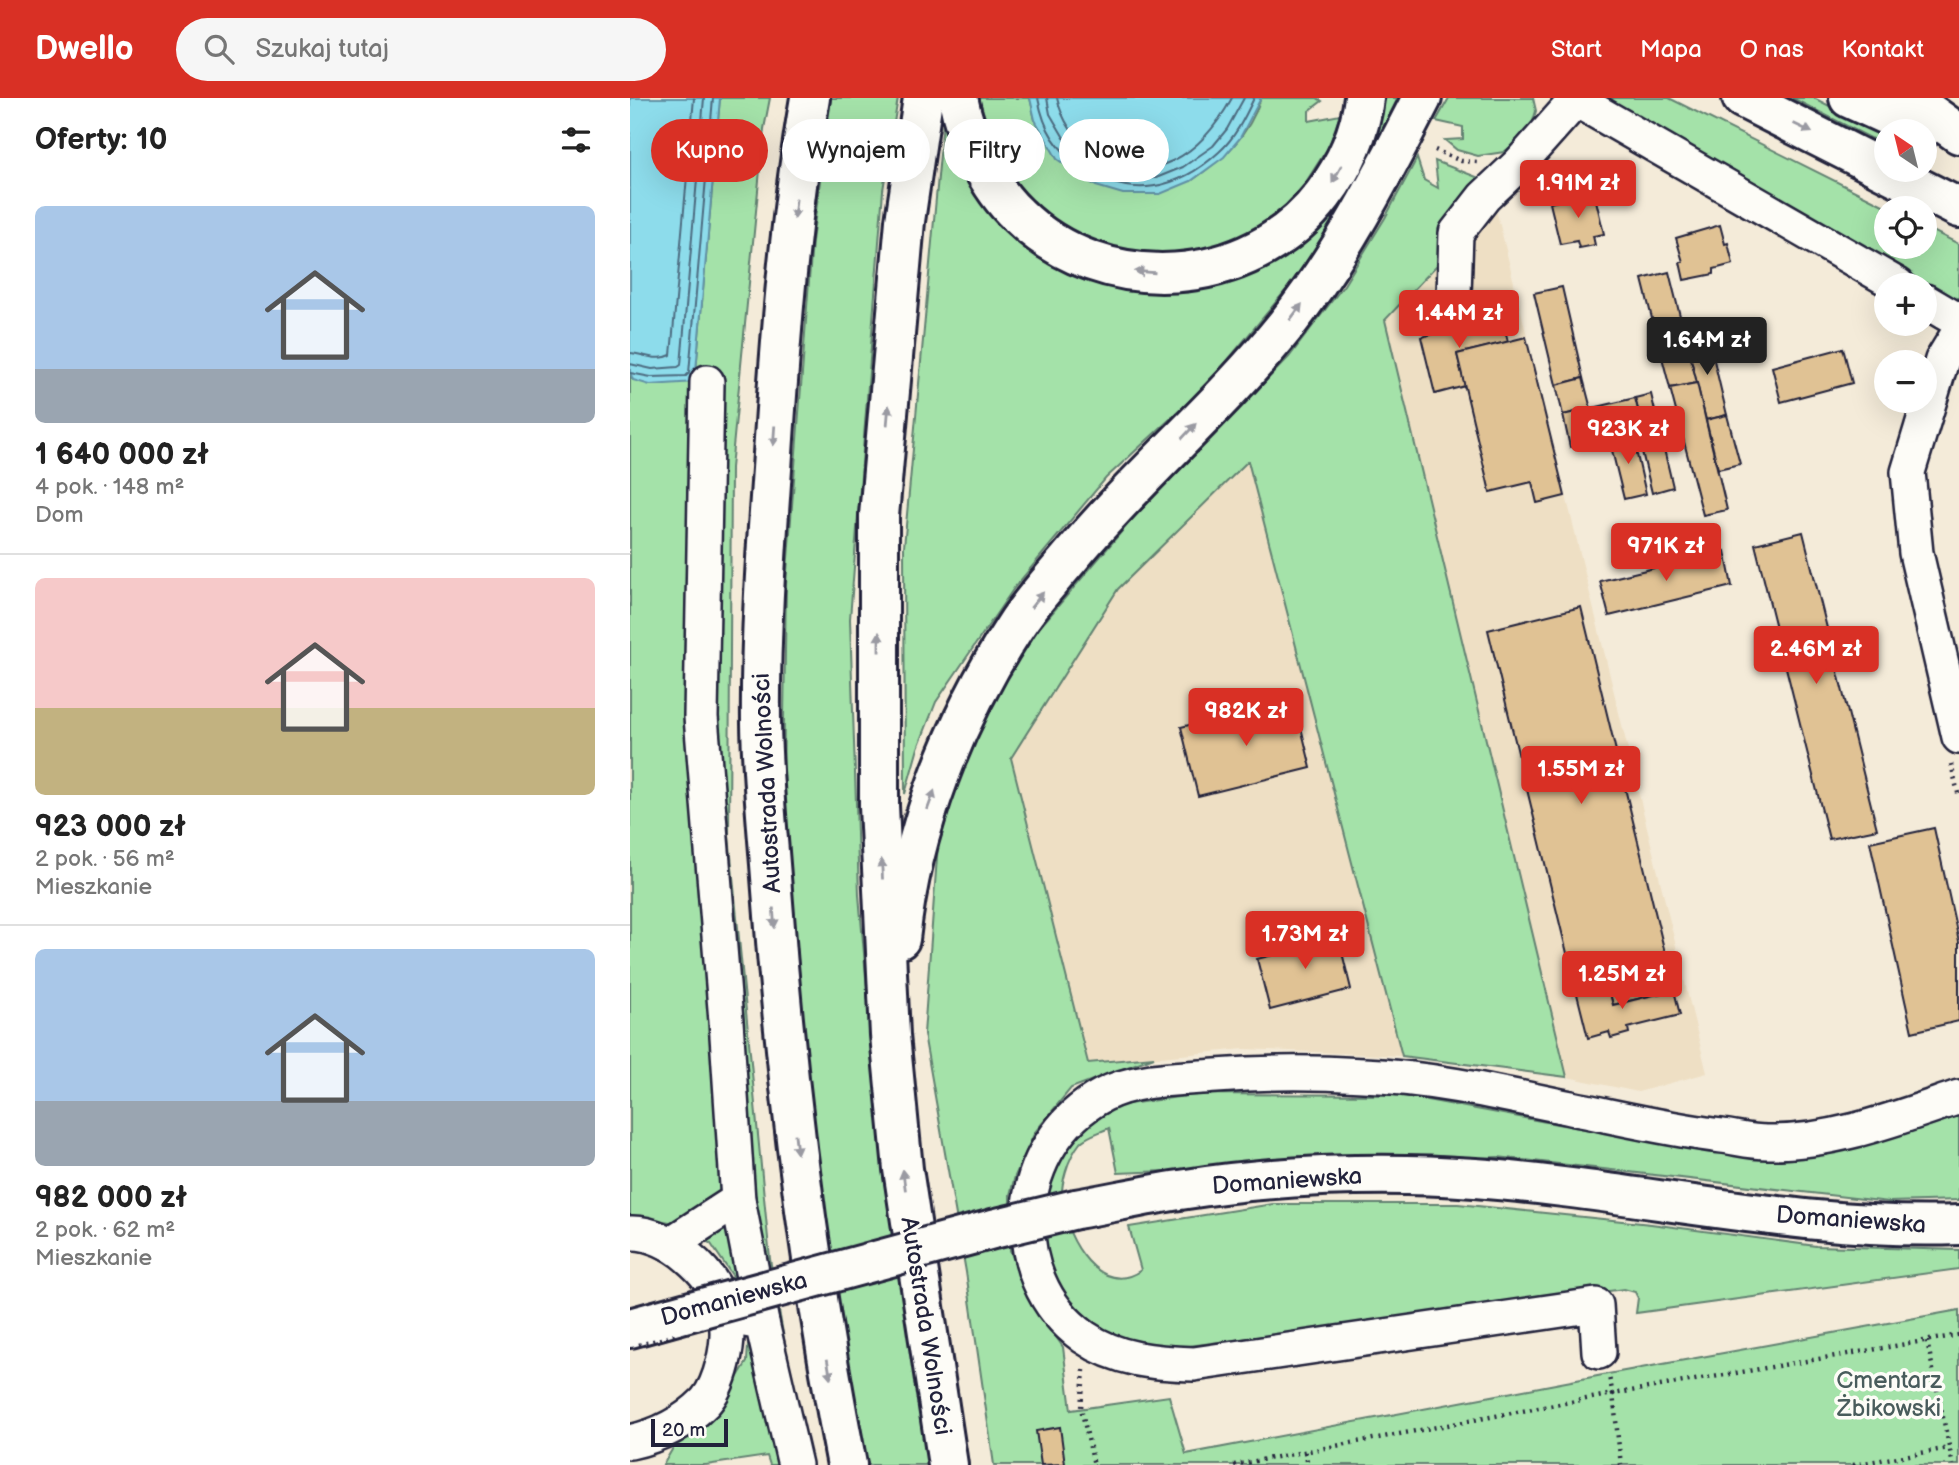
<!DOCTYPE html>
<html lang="pl">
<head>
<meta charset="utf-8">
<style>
	body { margin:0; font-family:"Balsamiq Sans",sans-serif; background:#f6f6f6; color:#222; height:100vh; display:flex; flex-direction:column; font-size:26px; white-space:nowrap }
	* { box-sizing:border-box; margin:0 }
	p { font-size:23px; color:#767676 }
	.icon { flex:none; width:38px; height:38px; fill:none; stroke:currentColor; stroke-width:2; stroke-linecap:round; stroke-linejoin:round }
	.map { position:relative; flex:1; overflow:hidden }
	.drawer { display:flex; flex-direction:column; background:#fff; width:630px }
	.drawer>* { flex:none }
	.top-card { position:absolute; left:21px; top:21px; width:665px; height:63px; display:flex; gap:14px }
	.needle { width:46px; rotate:325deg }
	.tools { position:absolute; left:1244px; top:21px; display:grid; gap:14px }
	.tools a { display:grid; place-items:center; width:63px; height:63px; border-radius:50%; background:#fff; box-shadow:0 7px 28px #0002; font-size:35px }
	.scale { position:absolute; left:21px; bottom:18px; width:77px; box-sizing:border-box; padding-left:7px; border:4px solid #22223b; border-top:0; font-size:19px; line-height:24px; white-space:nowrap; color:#22223b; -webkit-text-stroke:5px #fdfcf7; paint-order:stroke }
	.price { position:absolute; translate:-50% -60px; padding:0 16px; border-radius:7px; background:#d93025; color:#fff; font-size:23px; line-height:46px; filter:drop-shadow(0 2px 4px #0008) }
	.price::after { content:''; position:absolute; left:50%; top:42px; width:21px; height:16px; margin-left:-10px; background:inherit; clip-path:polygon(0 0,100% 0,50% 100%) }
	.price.active { background:#222; color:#fff }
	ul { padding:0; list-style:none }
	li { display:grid; align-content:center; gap:14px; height:371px; padding:0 35px }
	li+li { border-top:2px solid #e0e0e0 }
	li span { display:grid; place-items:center; height:217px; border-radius:10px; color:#555 }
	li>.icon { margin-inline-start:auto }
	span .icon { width:126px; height:126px; fill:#fffc; stroke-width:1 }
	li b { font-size:30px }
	h2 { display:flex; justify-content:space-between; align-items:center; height:84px; padding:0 35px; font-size:30px }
	.chip { padding:0 24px; border-radius:32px; background:#fff; box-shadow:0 7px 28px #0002; font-size:24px; line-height:63px }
	.chip.active { background:#d93025; color:#fff }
	header { display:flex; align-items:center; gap:42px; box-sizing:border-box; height:98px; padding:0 35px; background:#d93025; color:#fff }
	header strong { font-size:33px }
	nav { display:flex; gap:38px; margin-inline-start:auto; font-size:24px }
	.search { width:490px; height:63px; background:#f6f6f6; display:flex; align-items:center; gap:18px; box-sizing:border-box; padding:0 24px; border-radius:38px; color:#767676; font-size:26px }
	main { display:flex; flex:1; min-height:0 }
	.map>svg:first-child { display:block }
	.built { fill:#eedfc4 }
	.green { fill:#a4e2a9; stroke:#638272; stroke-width:2 }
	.water { fill:#8ddceb; stroke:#6292a5; stroke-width:2 }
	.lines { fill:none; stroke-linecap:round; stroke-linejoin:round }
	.shore { stroke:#4d6c81; stroke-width:2 }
	.building { fill:#e0c294; stroke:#22223b; stroke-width:2 }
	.minor-casing { stroke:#22223b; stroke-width:38 }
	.major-casing { stroke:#22223b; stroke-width:44 }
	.highway-casing { stroke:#22223b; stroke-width:44 }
	.path { stroke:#22223b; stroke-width:4.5; stroke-dasharray:2 5; stroke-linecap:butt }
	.minor { stroke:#fdfcf7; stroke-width:33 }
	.major { stroke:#fdfcf7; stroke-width:38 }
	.highway { stroke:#fdfcf7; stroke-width:38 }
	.major-bridge-casing { stroke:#22223b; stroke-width:44; stroke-linecap:butt }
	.path-bridge { stroke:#22223b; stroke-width:4.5; stroke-dasharray:2 5; stroke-linecap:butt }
	.major-bridge { stroke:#fdfcf7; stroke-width:38 }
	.oneway { fill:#9a9aa2 }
	.labels { text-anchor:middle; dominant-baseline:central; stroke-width:7; stroke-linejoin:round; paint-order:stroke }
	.street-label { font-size:24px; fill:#22223b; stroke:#fdfcf7 }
	.park-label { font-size:24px; fill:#495c5c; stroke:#fdfcf7 }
</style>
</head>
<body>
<header>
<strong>Dwello</strong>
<div class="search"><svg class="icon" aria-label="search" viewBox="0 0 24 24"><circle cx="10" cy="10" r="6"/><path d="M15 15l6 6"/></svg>Szukaj tutaj</div>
<nav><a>Start</a><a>Mapa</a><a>O nas</a><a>Kontakt</a></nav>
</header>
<main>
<section class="drawer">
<h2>Oferty: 10<svg class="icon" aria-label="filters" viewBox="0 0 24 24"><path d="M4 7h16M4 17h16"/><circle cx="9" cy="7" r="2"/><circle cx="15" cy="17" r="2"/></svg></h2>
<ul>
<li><span style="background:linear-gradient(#a9c7e8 75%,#9aa5b1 0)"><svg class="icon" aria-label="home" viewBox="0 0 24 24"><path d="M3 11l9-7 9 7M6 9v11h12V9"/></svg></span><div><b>1 640 000 zł</b><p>4 pok. · 148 m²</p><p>Dom</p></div></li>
<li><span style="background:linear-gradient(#f6c9c9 60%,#c2b280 0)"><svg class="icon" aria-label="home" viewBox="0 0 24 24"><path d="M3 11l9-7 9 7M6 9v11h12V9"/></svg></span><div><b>923 000 zł</b><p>2 pok. · 56 m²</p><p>Mieszkanie</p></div></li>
<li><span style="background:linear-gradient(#a9c7e8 70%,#9aa5b1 0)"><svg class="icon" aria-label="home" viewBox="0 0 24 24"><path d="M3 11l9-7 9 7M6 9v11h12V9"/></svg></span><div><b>982 000 zł</b><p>2 pok. · 62 m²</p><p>Mieszkanie</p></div></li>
</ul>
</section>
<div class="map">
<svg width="1329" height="1367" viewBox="0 0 1329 1367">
	<rect width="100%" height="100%" fill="#f4ebd9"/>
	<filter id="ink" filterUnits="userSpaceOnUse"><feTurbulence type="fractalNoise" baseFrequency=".0143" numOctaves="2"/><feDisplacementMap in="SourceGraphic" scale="14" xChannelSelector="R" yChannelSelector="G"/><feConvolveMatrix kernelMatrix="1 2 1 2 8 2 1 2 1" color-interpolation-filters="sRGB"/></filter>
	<g filter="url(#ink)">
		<g class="built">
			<polygon points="865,107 1077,975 1008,994 937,979 755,222"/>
			<polygon points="619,363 772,958 614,951 458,966 381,661 488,491"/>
		</g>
		<g class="green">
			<polygon points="90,0 140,0 134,31 101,370 99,737 140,1161 176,1367 140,1367 137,1358 76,1367 33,1367 43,1350 78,1326 117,1264 119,1230 102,1177 81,1146 45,1125 0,1117 0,274 3,282 65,284"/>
			<polygon points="201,0 268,0 253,92 220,521 229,797 249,1032 298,1367 237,1367 227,1320 189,1105 153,686 156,487 182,143"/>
			<path d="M349,0H400L405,22L561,83C594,60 618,40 631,0H687L692,3L679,13V23L710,17L699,48L674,87L649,115L594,149L541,156L506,157L464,143L425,124L395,97L368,63Z"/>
			<polygon points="746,0 768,0 742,53 696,136 656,192 577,287 476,380 384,490 306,604 288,650 275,696 274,449 313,24 329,64 436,170 636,165"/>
			<polygon points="819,0 903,0 906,13 900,33 874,54 848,58 827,52 815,42 833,41 833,29 806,23"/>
			<polygon points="969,0 1039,0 1259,110 1256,110 1256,149 1295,149 1295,129 1329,146 1329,208"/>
			<polygon points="1162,0 1184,0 1256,37 1256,48"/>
			<polygon points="787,60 794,82 808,90 805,63 857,83 817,138 807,167 755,222 937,979 772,958 618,363 488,491 381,660 458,965 524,959 441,990 405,1034 385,1078 380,1097 380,1152 396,1196 433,1249 441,1312 539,1298 556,1356 978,1276 1329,1212 1329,1367 364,1367 336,1174 294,936 309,732 351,621 404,536 504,419 659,259 714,187 755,120"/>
			<path d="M570,996L770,997L998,1039L1136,1059L1329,1012V1102L1259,1104L868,1059L488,1075L479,1030C471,1034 456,1038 450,1045C438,1060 430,1086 432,1106C436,1141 471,1201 511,1172L499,1129L643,1106H828L1021,1126L1186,1148L1329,1152V1171L1006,1215L1008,1200L1005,1194L994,1191L544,1250L484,1242L426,1192L416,1158L410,1110L424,1074L442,1042L455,1028L484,1008Z"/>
		</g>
		<g class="water">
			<polygon points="0,0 90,0 65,284 20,287 3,282 0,274"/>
			<polygon points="400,0 631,0 610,40 594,59 561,83 530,96 493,96 466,88 427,61 405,22"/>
		</g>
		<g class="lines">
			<g class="shore">
				<path d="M408,0C414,32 426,51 453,70C500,102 548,92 589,54C605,40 615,19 624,0"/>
				<polyline points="417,0 420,16 440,50 474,73 496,80 526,80 553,69 583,48 597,31 614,0"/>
				<path d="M427,0C432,22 444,40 462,53C522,94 572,55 602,0"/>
				<path d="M0,255C14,256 28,264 41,257L64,0"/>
				<polyline points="0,266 22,271 48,269 51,267 74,0"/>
				<polyline points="0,275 21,279 56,278 59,275 83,0"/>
			</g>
		</g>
		<g class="building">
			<polygon points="964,94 974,136 963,138 965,147 949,150 947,143 930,146 920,105"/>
			<polygon points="1090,127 1095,146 1098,145 1103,166 1084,171 1084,176 1054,182 1050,164 1053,164 1046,140"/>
			<polygon points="1039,174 1056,242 1029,248 1012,181"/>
			<polygon points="932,189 953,280 926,287 904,195"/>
			<polygon points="872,219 878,244 827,256 835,288 805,296 791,239 822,231 830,224 842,222 843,226"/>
			<polygon points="1078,237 1097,317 1076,322 1056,242"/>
			<polygon points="896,239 935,398 907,405 902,384 860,394 827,256"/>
			<polygon points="1056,242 1067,285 1040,290 1029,248"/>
			<polygon points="1213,250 1222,285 1151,304 1142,269"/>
			<polygon points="953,280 961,311 933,317 926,287"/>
			<polygon points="1067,285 1097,412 1073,417 1040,290"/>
			<polygon points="1021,296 1043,389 1022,395 1007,333 1013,332 1005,300"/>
			<polygon points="1005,300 1013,332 940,349 933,317"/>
			<polygon points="1097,317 1110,366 1088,371 1076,322"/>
			<polygon points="1002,335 1016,396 994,401 979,340"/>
			<polygon points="1173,434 1247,731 1199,741 1125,446"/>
			<polygon points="1095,453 1102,488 979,518 970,483"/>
			<polygon points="951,509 1044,892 983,907 977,885 946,892 858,532"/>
			<polygon points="664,601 681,670 568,698 551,629"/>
			<polygon points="1304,730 1329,843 1329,923 1282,934 1240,744"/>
			<polygon points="706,830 721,891 640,912 627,861 670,850 667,840"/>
			<polygon points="977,885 983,907 1044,892 1050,917 998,930 999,935 981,940 979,934 958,940 946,892"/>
			<polygon points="430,1329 435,1366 411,1367 406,1333"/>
		</g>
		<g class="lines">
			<defs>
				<g id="minor">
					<polyline points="824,196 826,135 854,99 889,66 946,2 1268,187"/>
					<polyline points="1295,203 1329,223"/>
					<polyline points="1329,234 1312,262 1278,374 1286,455 1329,639"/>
					<polyline points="77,284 71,619 96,923 108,1102"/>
					<path d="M0,1135C21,1134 43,1146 58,1159C93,1188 104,1222 93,1265C90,1277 84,1294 75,1304C55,1324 28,1338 0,1344"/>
					<polyline points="40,1146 108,1102 132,1225"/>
					<polyline points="109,1221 132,1225 165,1367"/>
					<path d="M969,1254L966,1207L564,1266C526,1265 487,1262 454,1239C370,1179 383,1045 473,997C506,980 549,981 586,978C634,974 684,974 733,977C803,980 873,996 941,1010C991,1020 1041,1032 1092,1038C1107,1040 1122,1044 1137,1044C1203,1045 1267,1020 1329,999"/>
				</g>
				<g id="major">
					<polyline points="1112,0 1329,110"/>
					<polyline points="1219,0 1291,33"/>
					<path d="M446,1111C481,1105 515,1097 550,1092C643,1077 751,1073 845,1080C1007,1092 1167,1133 1329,1127"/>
					<polyline points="0,1230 65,1212"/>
				</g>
				<g id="highway">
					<path d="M180,0C159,122 150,247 142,371C136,456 130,541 131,626C132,681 138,737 142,792C156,985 180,1177 217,1367"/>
					<polyline points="293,0 275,123 249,418 249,708 260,937 273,1071 318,1367"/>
					<path d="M328,0C336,41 357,88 388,117C473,201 620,193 693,97C714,69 730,35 734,0"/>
					<polyline points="1279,0 1329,36"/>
					<path d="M270,841C282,731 324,623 384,530C400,504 423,480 443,456C510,376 591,308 656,227C711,158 752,78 792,0"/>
				</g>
			</defs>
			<use href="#minor" class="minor-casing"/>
			<use href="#major" class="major-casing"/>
			<use href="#highway" class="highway-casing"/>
			<g class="path">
				<polyline points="805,52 831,63 847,64"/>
				<polyline points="1321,666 1329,699"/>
				<polyline points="1297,1243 1323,1367"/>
				<polyline points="454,1272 451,1310 464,1367"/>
				<polyline points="675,1354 678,1367"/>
				<polyline points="604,1367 983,1296 979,1279"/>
				<polyline points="991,1367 983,1296 1329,1237"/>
				<polyline points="1223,1367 1319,1350"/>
			</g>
			<use href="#minor" class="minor"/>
			<use href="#major" class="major"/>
			<use href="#highway" class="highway"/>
			<defs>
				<polyline id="major-bridge" points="65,1212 363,1131 446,1111"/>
			</defs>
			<use href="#major-bridge" class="major-bridge-casing"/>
			<polyline class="path-bridge" points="9,1247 45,1237"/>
			<use href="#major-bridge" class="major-bridge"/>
		</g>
		<defs><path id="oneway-solid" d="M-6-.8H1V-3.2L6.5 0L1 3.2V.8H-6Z" transform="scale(1.75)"/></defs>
		<g class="oneway">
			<use href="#oneway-solid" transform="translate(1173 30) rotate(26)"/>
			<use href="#oneway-solid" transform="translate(707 76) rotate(119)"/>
			<use href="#oneway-solid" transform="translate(165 111) rotate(96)"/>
			<use href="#oneway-solid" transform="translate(515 174) rotate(-176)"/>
			<use href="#oneway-solid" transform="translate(666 214) rotate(-53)"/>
			<use href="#oneway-solid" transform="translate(258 317) rotate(-85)"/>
			<use href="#oneway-solid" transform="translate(559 333) rotate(-47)"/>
			<use href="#oneway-solid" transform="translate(144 338) rotate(94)"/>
			<use href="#oneway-solid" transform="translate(407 502) rotate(-51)"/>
			<use href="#oneway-solid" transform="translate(249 544) rotate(-90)"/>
			<use href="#oneway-solid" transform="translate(301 702) rotate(-70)"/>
			<use href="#oneway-solid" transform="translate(252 771) rotate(-93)"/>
			<use href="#oneway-solid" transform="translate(144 820) rotate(86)"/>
			<use href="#oneway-solid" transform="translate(166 1046) rotate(84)"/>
			<use href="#oneway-solid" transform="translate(274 1082) rotate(-98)"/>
			<use href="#oneway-solid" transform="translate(199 1271) rotate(80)"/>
		</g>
	</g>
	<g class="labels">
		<g class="street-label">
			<text transform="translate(137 685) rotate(-93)">Autostrada Wolności</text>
			<text transform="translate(657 1083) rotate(-4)">Domaniewska</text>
			<text transform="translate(1221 1122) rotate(4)">Domaniewska</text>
			<text transform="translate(104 1201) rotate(-15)">Domaniewska</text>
			<text transform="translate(296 1228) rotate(81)">Autostrada Wolności</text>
		</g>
		<g class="park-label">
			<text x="1259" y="1282">Cmentarz<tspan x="1259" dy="28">Żbikowski</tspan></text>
		</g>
	</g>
</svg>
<div class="tools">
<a><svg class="needle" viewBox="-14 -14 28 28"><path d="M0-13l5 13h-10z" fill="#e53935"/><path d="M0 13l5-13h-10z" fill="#767676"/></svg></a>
<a><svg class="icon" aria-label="locate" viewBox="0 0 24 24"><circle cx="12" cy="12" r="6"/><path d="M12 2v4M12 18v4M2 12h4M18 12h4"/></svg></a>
<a>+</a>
<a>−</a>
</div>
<div class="scale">20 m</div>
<b class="price" style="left:948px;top:122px">1.91M zł</b>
<b class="price" style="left:829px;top:252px">1.44M zł</b>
<b class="price active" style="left:1077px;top:279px">1.64M zł</b>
<b class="price" style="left:998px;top:368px">923K zł</b>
<b class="price" style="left:1036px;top:485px">971K zł</b>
<b class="price" style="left:1186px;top:588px">2.46M zł</b>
<b class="price" style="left:616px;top:650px">982K zł</b>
<b class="price" style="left:951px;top:708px">1.55M zł</b>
<b class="price" style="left:675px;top:873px">1.73M zł</b>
<b class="price" style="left:992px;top:913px">1.25M zł</b>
<div class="top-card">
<a class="chip active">Kupno</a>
<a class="chip">Wynajem</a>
<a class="chip">Filtry</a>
<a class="chip">Nowe</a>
</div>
</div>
</main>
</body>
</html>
